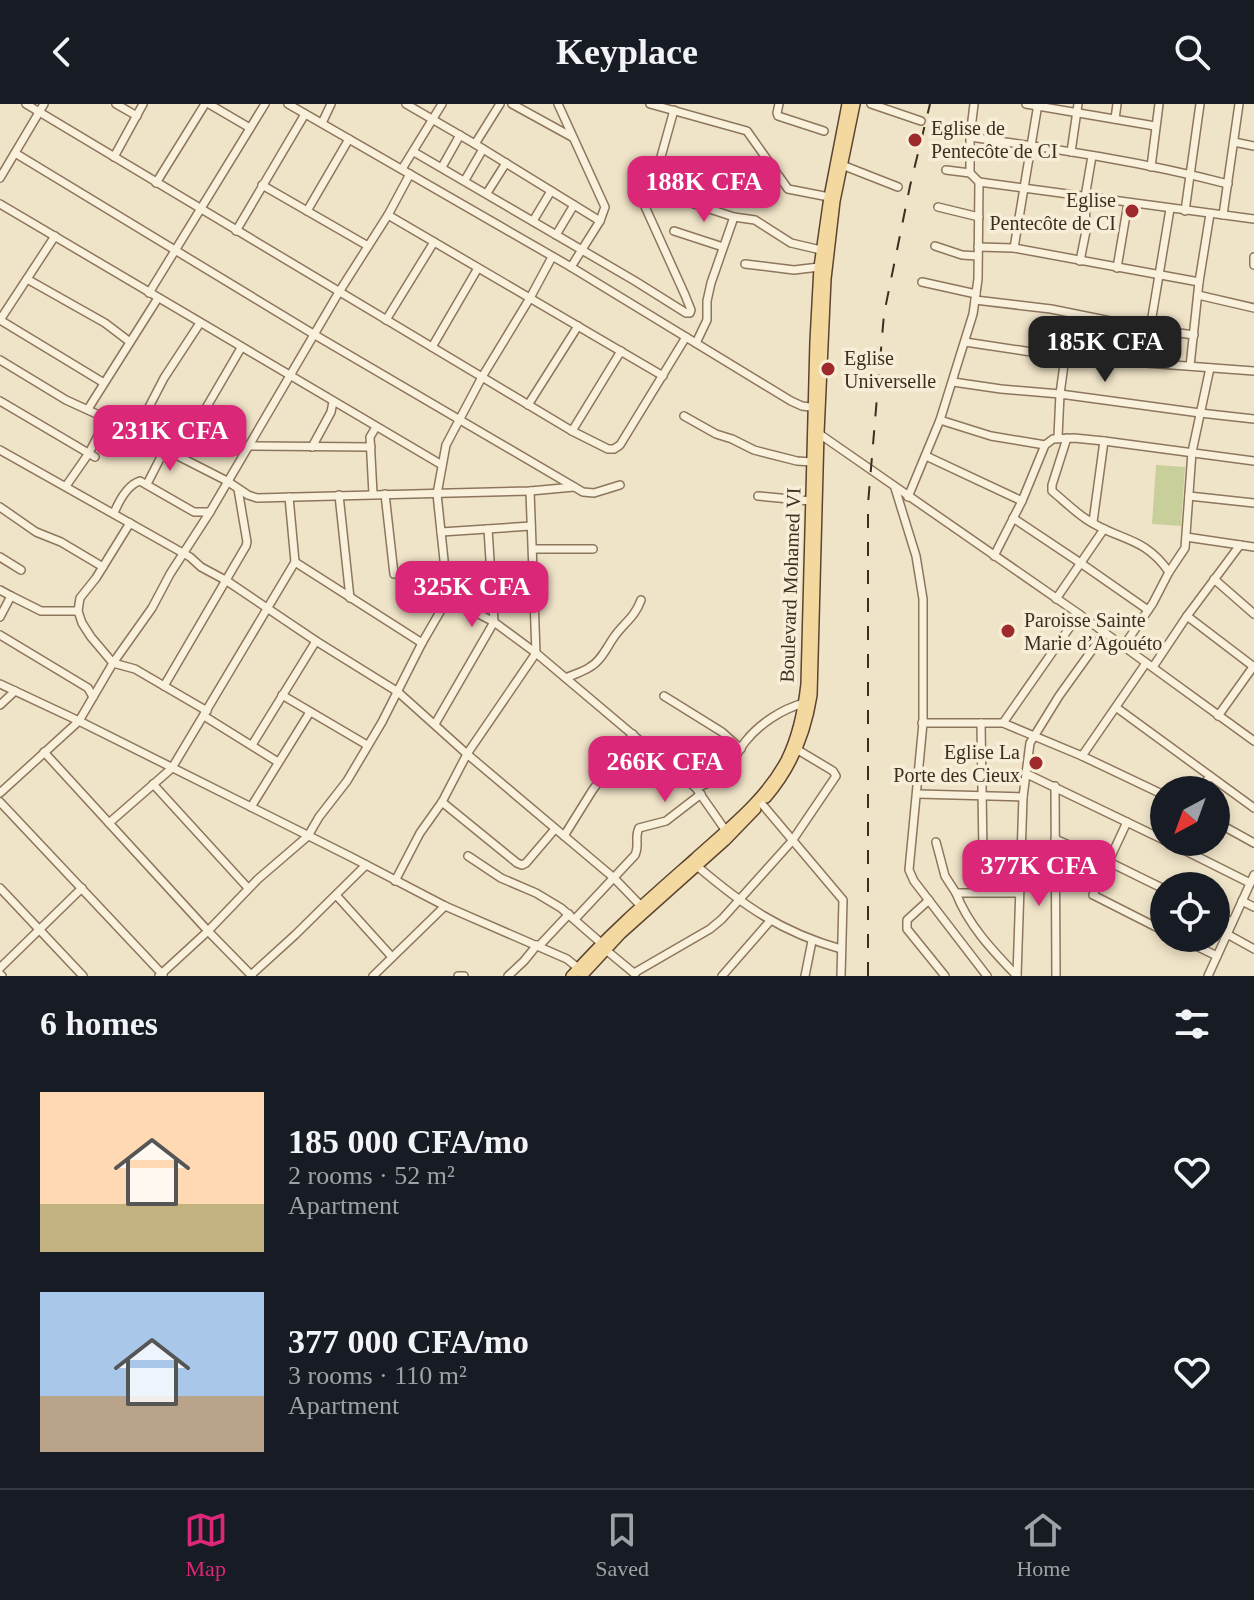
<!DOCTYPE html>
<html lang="en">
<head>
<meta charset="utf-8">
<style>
	body { margin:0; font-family:Georgia,serif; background:#20242c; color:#f1f3f6; height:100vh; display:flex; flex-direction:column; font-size:30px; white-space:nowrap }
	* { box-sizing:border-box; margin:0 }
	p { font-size:26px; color:#9ea1a6 }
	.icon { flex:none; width:44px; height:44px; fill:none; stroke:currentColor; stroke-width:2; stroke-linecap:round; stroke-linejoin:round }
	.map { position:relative; height:872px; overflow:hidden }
	.drawer { display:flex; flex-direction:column; background:#171b24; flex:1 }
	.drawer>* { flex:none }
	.needle { width:52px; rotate:221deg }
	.tools { position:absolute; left:1150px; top:672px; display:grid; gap:16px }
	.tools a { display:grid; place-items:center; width:80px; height:80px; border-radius:50%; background:#171b24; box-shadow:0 4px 12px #0003; font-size:40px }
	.price { position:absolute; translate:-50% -68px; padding:0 18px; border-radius:16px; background:#db2777; color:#fff; font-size:26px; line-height:52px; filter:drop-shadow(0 2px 4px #0008) }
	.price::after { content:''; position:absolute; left:50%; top:48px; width:24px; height:18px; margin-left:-12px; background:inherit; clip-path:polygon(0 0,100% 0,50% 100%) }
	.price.active { background:#222; color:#fff }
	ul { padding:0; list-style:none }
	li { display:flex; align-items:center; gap:24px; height:200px; padding:0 40px }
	li span { display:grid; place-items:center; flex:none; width:224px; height:160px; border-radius:0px; color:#555 }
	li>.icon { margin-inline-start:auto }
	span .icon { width:96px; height:96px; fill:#fffc; stroke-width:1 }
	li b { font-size:34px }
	h2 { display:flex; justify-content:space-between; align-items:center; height:96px; padding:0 40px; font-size:34px }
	header { display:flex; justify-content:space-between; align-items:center; height:104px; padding:0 40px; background:#171b24; font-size:36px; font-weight:600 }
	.menu { display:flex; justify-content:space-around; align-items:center; height:112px; border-top:2px solid #363941; background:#171b24; font-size:22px; color:#9ea1a6 }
	.menu a { display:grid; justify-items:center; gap:4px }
	.menu .active { color:#db2777 }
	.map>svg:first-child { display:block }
	.green { fill:#c9cf9b }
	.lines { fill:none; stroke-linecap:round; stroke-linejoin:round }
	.minor-casing { stroke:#8d765c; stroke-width:10 }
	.major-casing { stroke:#5b4430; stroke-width:12 }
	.minor { stroke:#faf1dc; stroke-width:7 }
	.major { stroke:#f3d9a0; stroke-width:9 }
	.rail { stroke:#3d2e20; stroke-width:2; stroke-dasharray:14 14; stroke-linecap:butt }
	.poi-dot { fill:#9e2a2b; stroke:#f7eed8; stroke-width:3 }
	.labels { text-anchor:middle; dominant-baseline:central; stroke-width:7; stroke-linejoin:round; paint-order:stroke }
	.poi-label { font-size:20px; fill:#3d2e20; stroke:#f7eed8; text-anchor:start }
	.street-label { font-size:20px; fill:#3d2e20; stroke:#f7eed8 }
</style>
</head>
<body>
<header><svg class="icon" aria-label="back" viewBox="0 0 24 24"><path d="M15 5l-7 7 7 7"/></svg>Keyplace<svg class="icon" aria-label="search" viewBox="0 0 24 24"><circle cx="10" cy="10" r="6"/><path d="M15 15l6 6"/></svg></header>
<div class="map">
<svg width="1254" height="872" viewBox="0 0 1254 872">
	<rect width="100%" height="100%" fill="#f0e4c8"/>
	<polygon class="green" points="1156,361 1185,363 1181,422 1152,420"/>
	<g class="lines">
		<defs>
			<g id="minor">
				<polyline points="26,0 482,273 572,327 608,345 614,345 620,341 686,233"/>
				<polyline points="116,0 137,12"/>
				<polyline points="209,0 250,24"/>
				<polyline points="288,0 571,163 791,297 802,302 818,304"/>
				<polyline points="406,0 475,40 600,117"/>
				<polyline points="512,0 572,33"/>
				<polyline points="558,0 605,103 600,117 571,163"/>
				<polyline points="650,0 747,27 788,85 829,93"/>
				<polyline points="779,0 777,9 778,12 824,27"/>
				<polyline points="871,0 921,17"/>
				<polyline points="1026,0 1155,22"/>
				<polyline points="674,6 657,67 660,79 682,96 734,113 755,116 791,139 821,146"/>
				<polyline points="1115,15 1117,0"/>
				<polyline points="322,19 331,0"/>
				<path d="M970,33C1057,45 1144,58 1228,80"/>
				<polyline points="1234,38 1254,42"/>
				<polyline points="475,40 500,0"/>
				<polyline points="414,48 635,177 686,209 690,209 691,206 685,191 633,76"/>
				<polyline points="1071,48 1078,0"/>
				<polyline points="15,49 315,231 583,388 594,389 620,381"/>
				<polyline points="114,53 143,0"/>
				<polyline points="842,61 898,83"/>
				<polyline points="442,63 460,31"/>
				<polyline points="1151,63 1159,0"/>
				<polyline points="402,65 442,0"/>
				<polyline points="946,66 970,69"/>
				<polyline points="0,74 44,0"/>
				<polyline points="465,76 483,45"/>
				<polyline points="979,78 1254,115"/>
				<polyline points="156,79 205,0"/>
				<polyline points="262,81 368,142"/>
				<polyline points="487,89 506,59"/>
				<polyline points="0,100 442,361"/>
				<polyline points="938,103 979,113"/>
				<polyline points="307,107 349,35"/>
				<polyline points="1185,107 1200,0"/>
				<polyline points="388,111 663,272"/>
				<polyline points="1223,111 1239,0"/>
				<polyline points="533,117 551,87"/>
				<polyline points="236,127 305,10"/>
				<polyline points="674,127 723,143"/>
				<polyline points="556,131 574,101"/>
				<polyline points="935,142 962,151 978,152"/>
				<polyline points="978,143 1014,144 1199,178"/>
				<polyline points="1014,144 1038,0"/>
				<polyline points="1254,153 1254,161"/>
				<polyline points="1080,157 1086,127 1085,93 1092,52"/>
				<polyline points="745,160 794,166 819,163"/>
				<polyline points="1117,164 1128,99"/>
				<polyline points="27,175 105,219 130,238"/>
				<polyline points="922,178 976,190"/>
				<polyline points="149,189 265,0"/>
				<polyline points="1198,191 1254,204"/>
				<polyline points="975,196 1051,205 1150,225 1194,231"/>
				<polyline points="0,216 104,279"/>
				<polyline points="0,216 55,132"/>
				<polyline points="386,216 434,138"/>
				<polyline points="1150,225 1170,105"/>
				<polyline points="965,238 1065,253 1254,267"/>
				<polyline points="696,239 707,216 707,197 711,179 734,113"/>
				<polyline points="432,243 478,164"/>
				<polyline points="0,256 66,296 136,328 178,352 227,377 248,391 257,394 530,387 574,383"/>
				<polyline points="1190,262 1199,178 1210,110"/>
				<polyline points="953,278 1001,285 1060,290 1200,309 1254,315"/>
				<polyline points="0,297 95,353"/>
				<polyline points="528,301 578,222"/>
				<polyline points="88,305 158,194"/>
				<polyline points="684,312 716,330 732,335 754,346 797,357 812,358"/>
				<polyline points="940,316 991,332 1045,341"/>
				<polyline points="572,327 621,247"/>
				<polyline points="136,328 164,274 200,219"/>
				<polyline points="818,329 1079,510 1254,637"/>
				<polyline points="1058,333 1060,290 1065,253"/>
				<path d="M1067,334L1052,381V387C1063,396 1074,407 1086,415C1118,437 1143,431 1169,468"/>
				<polyline points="249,342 371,343"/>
				<polyline points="312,343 331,308 333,298"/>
				<polyline points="0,346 190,453 201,463 227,477 316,537 398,588 467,650 614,774 641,802"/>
				<polyline points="178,352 241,244"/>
				<polyline points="926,352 1022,397"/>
				<polyline points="147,380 165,345"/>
				<polyline points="66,382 89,349 107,314"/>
				<polyline points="895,384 916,452 923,495 923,619 909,766 914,777 987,872"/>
				<polyline points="373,390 370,333 376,323"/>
				<polyline points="385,390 394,470"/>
				<polyline points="339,391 350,494"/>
				<polyline points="758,392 811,397"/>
				<polyline points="1189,392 1254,399"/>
				<polyline points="908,393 940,316 973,210 978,175 979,78 970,69 970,33 974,0"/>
				<polyline points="0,403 36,428 61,438 103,463"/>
				<path d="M114,409C119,397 127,381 140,377L194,408H210"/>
				<polyline points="1013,414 1082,460 1148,506"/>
				<polyline points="1093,418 1104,337"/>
				<polyline points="130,419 96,474 80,494 78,507 82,519 91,533 113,559 135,565 207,607"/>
				<polyline points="441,428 531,422"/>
				<polyline points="1186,433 1254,443"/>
				<polyline points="533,445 593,445"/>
				<polyline points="994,452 1022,397 1045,341 1053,335 1074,334 1104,337 1254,357"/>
				<polyline points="0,453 21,466"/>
				<polyline points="295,458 422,539"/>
				<polyline points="1214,475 1254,510"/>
				<polyline points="0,486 11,492"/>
				<polyline points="448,494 494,518 536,549 696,684 726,727"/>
				<polyline points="1056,495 1104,425"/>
				<polyline points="1187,512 1254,563"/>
				<polyline points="0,513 11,492 41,507 78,507"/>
				<polyline points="0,531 88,584 93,593"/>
				<polyline points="1123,543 1153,499 1169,468 1185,444 1192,348 1210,264"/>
				<polyline points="1153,563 1187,512 1240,441"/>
				<path d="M566,574C574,570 583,568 590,563C601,557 607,543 614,533C624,519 635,513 641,496"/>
				<polyline points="0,580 79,617 351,753 445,802 567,855 578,864"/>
				<polyline points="164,582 246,442 247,438 238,385"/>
				<polyline points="282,591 367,641"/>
				<polyline points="664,592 722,628 741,645"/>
				<polyline points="0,601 15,587"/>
				<polyline points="1117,604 1254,704"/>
				<polyline points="204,612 278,658"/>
				<polyline points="1218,612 1253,563"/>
				<polyline points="922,619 1003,619 1082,652 1164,691"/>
				<polyline points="981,619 983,750 1021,752"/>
				<polyline points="1003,619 1079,510"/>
				<polyline points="435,620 494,518 488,425"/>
				<polyline points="252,641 316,537"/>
				<polyline points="44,648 208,827 252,872"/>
				<polyline points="1082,652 1146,559"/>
				<polyline points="1027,670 1164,736"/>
				<polyline points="153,680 248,784"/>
				<polyline points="1055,682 1056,872"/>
				<path d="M696,684L726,672C732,660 737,648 745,638C759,620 782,605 804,599"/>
				<polyline points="1200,686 1210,672"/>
				<polyline points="0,689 79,617 113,559 152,504 170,470 210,408 339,188 388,111 410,70"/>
				<polyline points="918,690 1023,693"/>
				<polyline points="0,698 163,871"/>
				<polyline points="442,698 517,759 522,761 526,759 555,725"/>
				<polyline points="762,700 843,796 841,872"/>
				<polyline points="251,703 310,608"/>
				<polyline points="1127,718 1093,791 1164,827"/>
				<polyline points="1216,718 1254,739"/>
				<polyline points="109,719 172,664 295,458 289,393"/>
				<polyline points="564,732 592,687 633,630"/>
				<polyline points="1055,735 1109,758 1164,785"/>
				<polyline points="936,738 945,772 956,789"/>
				<polyline points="1168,738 1250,779"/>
				<polyline points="468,752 501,774 536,789 561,804 601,839"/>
				<path d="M697,762C744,802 781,828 841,845"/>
				<polyline points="395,777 420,729 442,698 467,650 536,549 530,387"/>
				<polyline points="0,784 83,872"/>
				<polyline points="336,791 392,853"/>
				<polyline points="929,796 907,816 907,825 945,872"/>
				<polyline points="1242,797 1254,803"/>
				<polyline points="1216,810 1232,818"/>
				<path d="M575,815L635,751C640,740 634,734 639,724L666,717L701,690"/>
				<polyline points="1227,830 1254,845"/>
				<polyline points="1180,834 1217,852"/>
				<polyline points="539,842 569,810"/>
				<polyline points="606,846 635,870"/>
				<polyline points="0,864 82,784"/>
				<polyline points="634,869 710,825 722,815 792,737 836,672 833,667 798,646"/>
				<polyline points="0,870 2,872"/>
				<polyline points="251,871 295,831 366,761"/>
				<polyline points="159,872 208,827 258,775 308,732 319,713 347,677 382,618 422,539 448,494 437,390 446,341 482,273 530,194 552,153"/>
				<polyline points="373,872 445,802"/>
				<polyline points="458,872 464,872"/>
				<polyline points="508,872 524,857 537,841"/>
				<polyline points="722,872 770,817"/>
				<polyline points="805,872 812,837"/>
				<polyline points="1017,872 1023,693 1030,639 1059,592 1105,528"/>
				<path d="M1017,872C993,847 968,821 956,789H1019"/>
				<polyline points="1208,872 1254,771"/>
			</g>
			<g id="major">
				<path d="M766,694C792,664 806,630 812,591L819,329L826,175L835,97L855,0"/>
				<path d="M571,872C609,829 652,792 695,754C727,725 765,696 786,656C798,632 803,607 806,580L815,237L819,163L829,93L847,0"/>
				<polyline points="582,872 621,830 725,737 756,705"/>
			</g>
		</defs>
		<use href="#minor" class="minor-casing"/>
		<use href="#major" class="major-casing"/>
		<use href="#minor" class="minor"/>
		<use href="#major" class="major"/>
		<polyline class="rail" points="868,872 868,400 884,210 910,82 930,0"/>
	</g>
	<g class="poi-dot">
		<circle cx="915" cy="36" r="8"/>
		<circle cx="1132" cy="107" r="8"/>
		<circle cx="828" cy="265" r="8"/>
		<circle cx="1008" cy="527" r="8"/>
		<circle cx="1036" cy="659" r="8"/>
	</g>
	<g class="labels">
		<g class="poi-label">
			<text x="931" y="24">Eglise de<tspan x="931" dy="23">Pentecôte de CI</tspan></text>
			<text x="1116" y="96" text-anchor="end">Eglise<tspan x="1116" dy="23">Pentecôte de CI</tspan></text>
			<text x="844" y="254">Eglise<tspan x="844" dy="23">Universelle</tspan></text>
			<text x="1024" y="516">Paroisse Sainte<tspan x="1024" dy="23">Marie d’Agouéto</tspan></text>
			<text x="1020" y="648" text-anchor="end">Eglise La<tspan x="1020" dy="23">Porte des Cieux</tspan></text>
		</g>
		<g class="street-label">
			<text transform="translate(790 481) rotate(-88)">Boulevard Mohamed VI</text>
		</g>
	</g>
</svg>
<div class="tools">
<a><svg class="needle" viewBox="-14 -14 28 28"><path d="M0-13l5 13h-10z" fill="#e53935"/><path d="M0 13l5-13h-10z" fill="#9ea1a6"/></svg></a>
<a><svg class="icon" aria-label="locate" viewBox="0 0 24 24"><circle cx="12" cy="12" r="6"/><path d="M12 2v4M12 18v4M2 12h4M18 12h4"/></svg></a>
</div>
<b class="price" style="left:704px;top:120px">188K CFA</b>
<b class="price active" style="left:1105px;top:280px">185K CFA</b>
<b class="price" style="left:170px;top:369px">231K CFA</b>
<b class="price" style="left:472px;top:525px">325K CFA</b>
<b class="price" style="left:665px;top:700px">266K CFA</b>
<b class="price" style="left:1039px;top:804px">377K CFA</b>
</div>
<section class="drawer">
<h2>6 homes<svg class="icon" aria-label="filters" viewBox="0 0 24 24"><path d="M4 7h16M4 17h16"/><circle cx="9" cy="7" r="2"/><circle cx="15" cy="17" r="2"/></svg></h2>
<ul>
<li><span style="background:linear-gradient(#ffd9b3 70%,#c2b280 0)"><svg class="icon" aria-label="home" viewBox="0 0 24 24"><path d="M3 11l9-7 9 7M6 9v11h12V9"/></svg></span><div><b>185 000 CFA/mo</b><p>2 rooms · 52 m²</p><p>Apartment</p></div><svg class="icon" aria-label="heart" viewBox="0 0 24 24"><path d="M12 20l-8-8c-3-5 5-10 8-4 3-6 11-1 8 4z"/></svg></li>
<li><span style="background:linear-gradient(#a9c7e8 65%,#b9a48a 0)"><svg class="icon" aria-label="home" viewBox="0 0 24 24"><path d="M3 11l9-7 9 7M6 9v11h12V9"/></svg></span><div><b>377 000 CFA/mo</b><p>3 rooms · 110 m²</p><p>Apartment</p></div><svg class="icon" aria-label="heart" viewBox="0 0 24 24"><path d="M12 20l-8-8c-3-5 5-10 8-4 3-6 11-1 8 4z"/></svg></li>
</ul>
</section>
<nav class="menu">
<a class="active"><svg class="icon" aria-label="map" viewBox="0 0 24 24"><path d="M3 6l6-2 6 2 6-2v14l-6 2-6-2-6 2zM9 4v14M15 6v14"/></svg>Map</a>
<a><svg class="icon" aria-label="saved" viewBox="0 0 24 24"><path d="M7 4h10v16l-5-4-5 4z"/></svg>Saved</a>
<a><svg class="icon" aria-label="home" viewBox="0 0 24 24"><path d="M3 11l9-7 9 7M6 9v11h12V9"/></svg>Home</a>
</nav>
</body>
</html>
